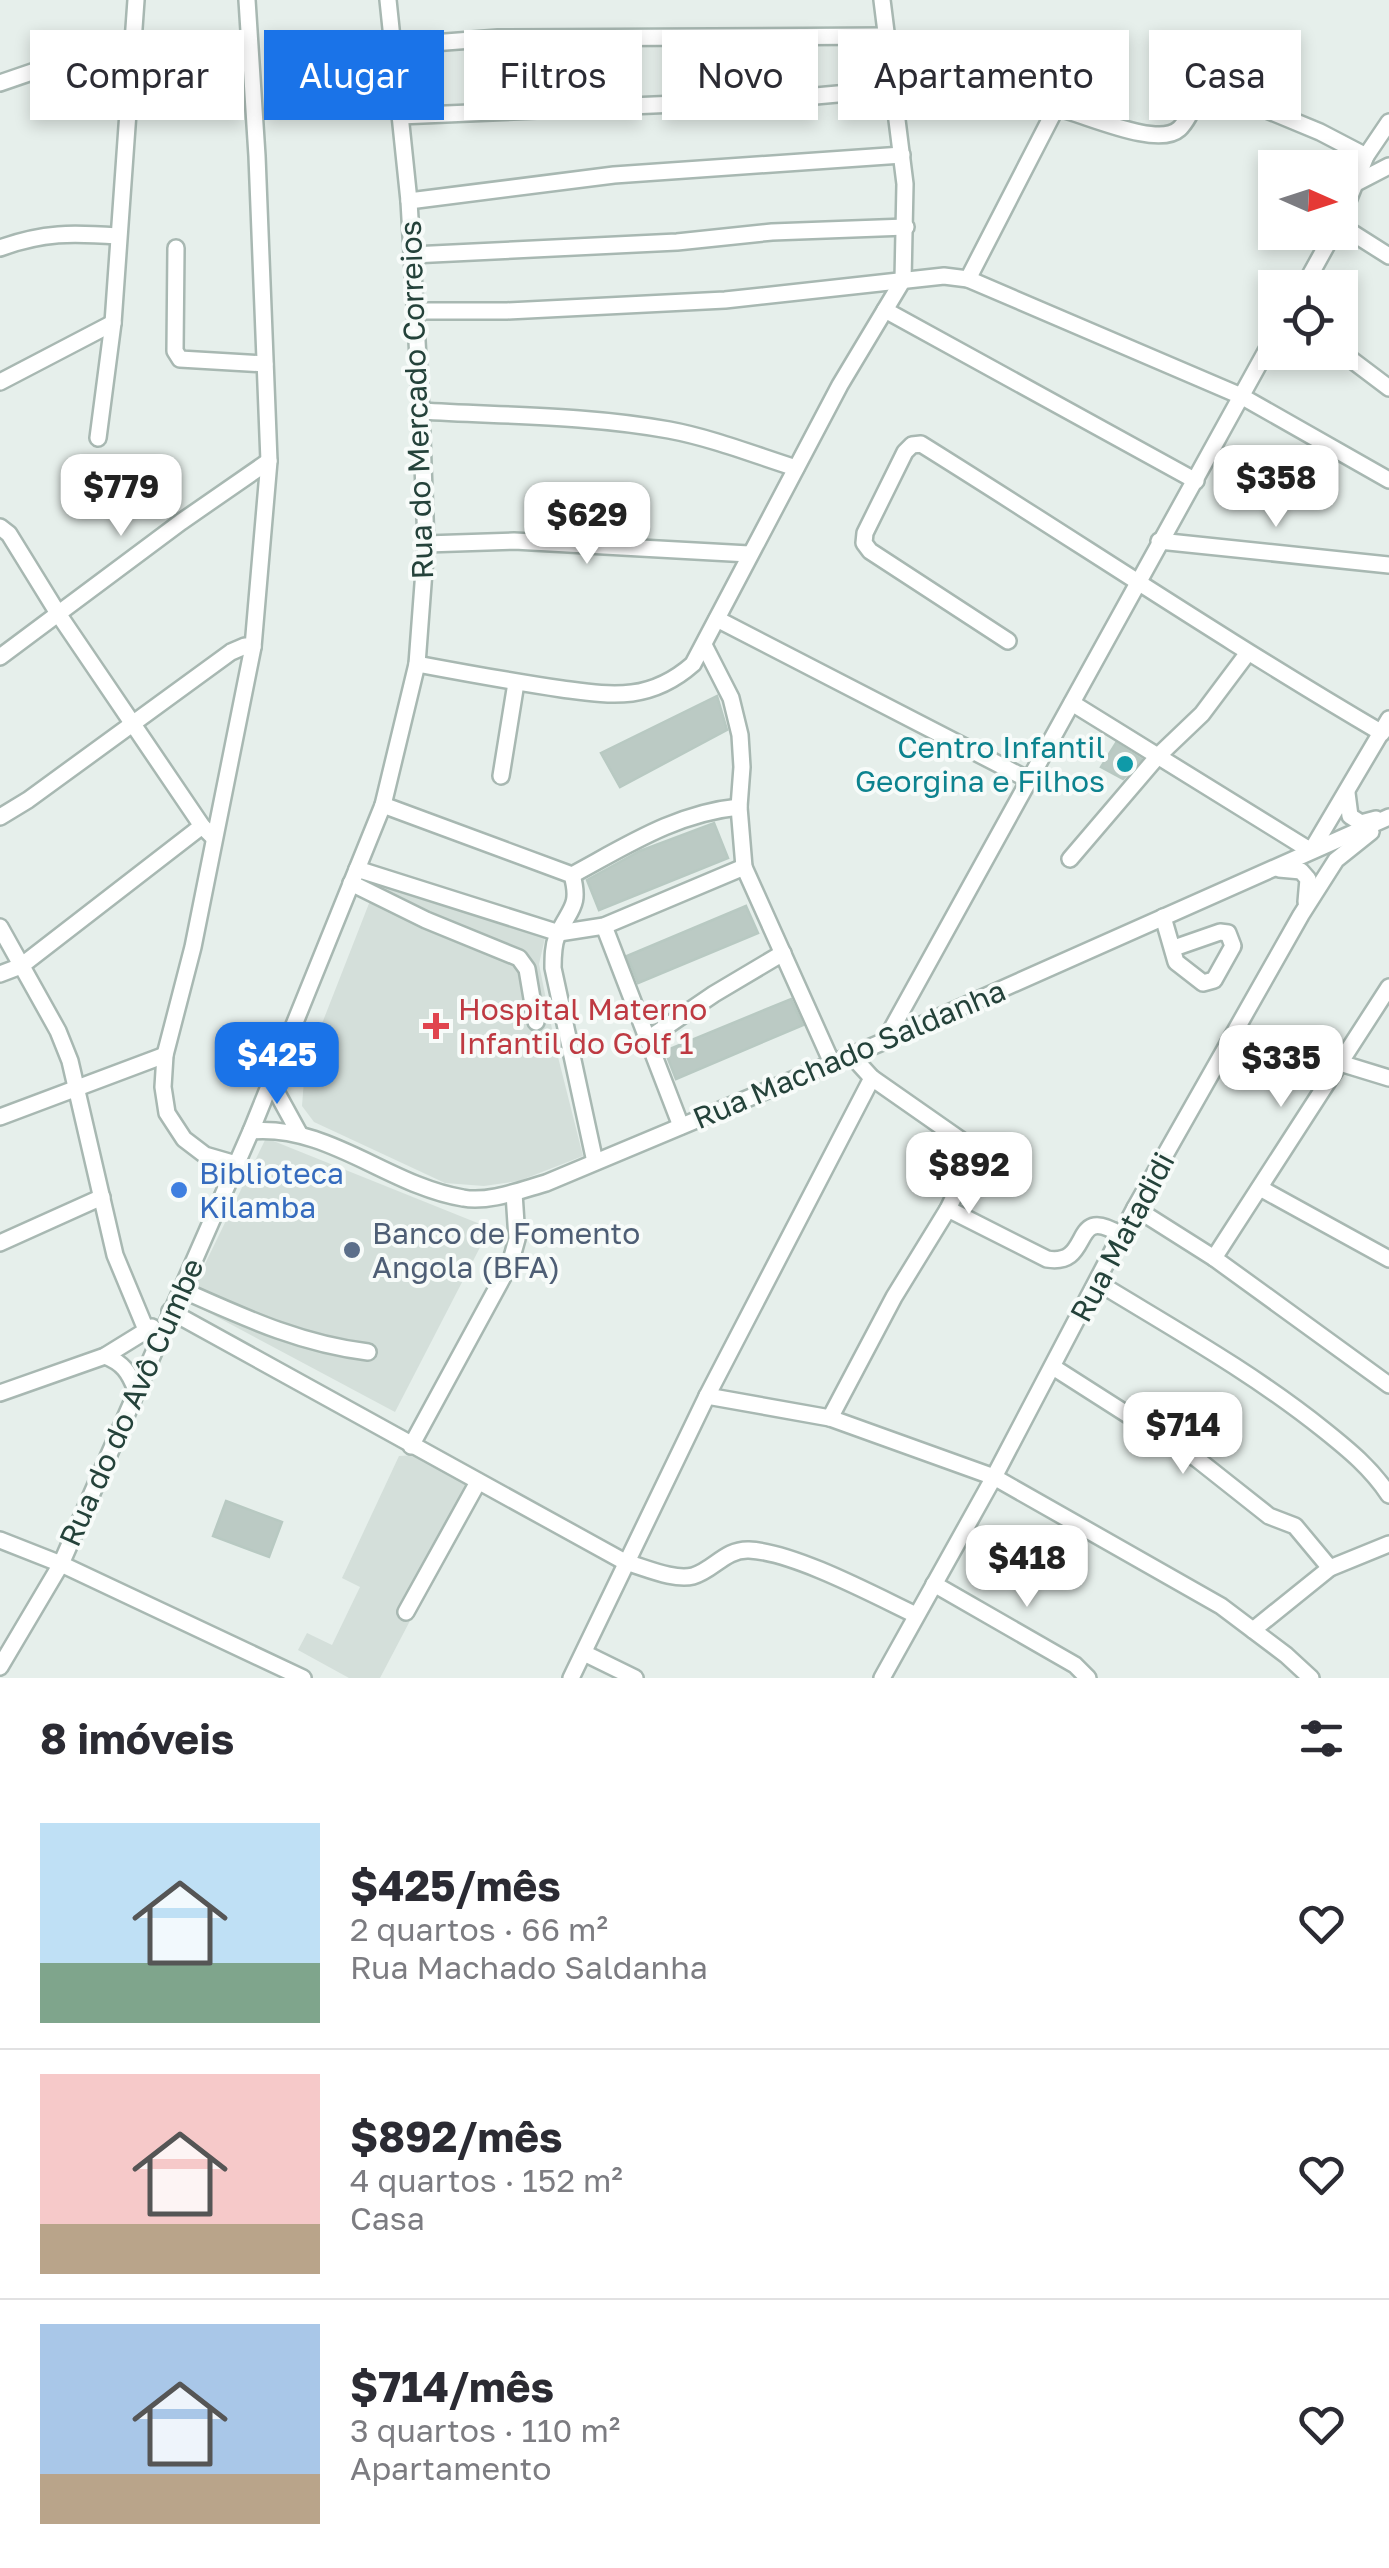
<!DOCTYPE html>
<html lang="pt">
<head>
<meta charset="utf-8">
<style>
	body { margin:0; font-family:"Golos Text",sans-serif; background:#f2f2f3; color:#2b2b33; height:100vh; display:flex; flex-direction:column; font-size:38px; white-space:nowrap }
	* { box-sizing:border-box; margin:0 }
	p { font-size:32px; color:#7c7c81 }
	.icon { flex:none; width:55px; height:55px; fill:none; stroke:currentColor; stroke-width:2; stroke-linecap:round; stroke-linejoin:round }
	.map { position:relative; height:1678px; overflow:hidden }
	.details { display:flex; flex-direction:column; background:#fff; flex:1 }
	.details>* { flex:none }
	.guide { position:absolute; left:30px; top:30px; width:1330px; height:90px; display:flex; gap:20px }
	.needle { width:65px; rotate:93deg }
	.tools { position:absolute; left:1258px; top:150px; display:grid; gap:20px }
	.tools a { display:grid; place-items:center; width:100px; height:100px; border-radius:0px; background:#fff; box-shadow:0 5px 15px #0003; font-size:50px }
	.price { position:absolute; translate:-50% -85px; padding:0 22px; border-radius:20px; background:#fff; color:#222; font-size:32px; line-height:65px; filter:drop-shadow(0 2px 5px #0008) }
	.price::after { content:''; position:absolute; left:50%; top:60px; width:30px; height:22px; margin-left:-15px; background:inherit; clip-path:polygon(0 0,100% 0,50% 100%) }
	.price.selected { background:#1a73e8; color:#fff }
	ul { padding:0; list-style:none }
	li { display:flex; align-items:center; gap:30px; height:250px; padding:0 40px }
	li+li { border-top:2px solid #e1e1e2 }
	li span { display:grid; place-items:center; flex:none; width:280px; height:200px; border-radius:0px; color:#555 }
	li>.icon { margin-inline-start:auto }
	span .icon { width:120px; height:120px; fill:#fffc; stroke-width:1 }
	li b { font-size:42px }
	h2 { display:flex; justify-content:space-between; align-items:center; height:120px; padding:0 40px; font-size:42px }
	.chip { padding:0 35px; border-radius:0px; background:#fff; box-shadow:0 5px 15px #0003; font-size:35px; line-height:90px }
	.chip.selected { background:#1a73e8; color:#fff }
	.map>svg:first-child { display:block }
	.built { fill:#d4dfda }
	.building { fill:#bbcac4; stroke:#b8c9c2; stroke-width:2.5 }
	.lines { fill:none; stroke-linecap:round; stroke-linejoin:round }
	.minor-casing { stroke:#a8b8b2; stroke-width:20 }
	.minor { stroke:#fff; stroke-width:15 }
	.culture-dot { fill:#0f9aa8; stroke:#f7fbf9; stroke-width:4 }
	.health-dot { fill:#e0444e; stroke:#f7fbf9; stroke-width:4 }
	.shop-dot { fill:#3f7fe0; stroke:#f7fbf9; stroke-width:4 }
	.service-dot { fill:#5c6f8a; stroke:#f7fbf9; stroke-width:4 }
	.labels { text-anchor:middle; dominant-baseline:central; stroke-width:8; stroke-linejoin:round; paint-order:stroke }
	.street-label { font-size:30px; fill:#24423a; stroke:#f7fbf9 }
	.culture-label { font-size:30px; fill:#0d838f; stroke:#f7fbf9; text-anchor:end }
	.health-label { font-size:30px; fill:#be3a42; stroke:#f7fbf9; text-anchor:start }
	.shop-label { font-size:30px; fill:#366cbe; stroke:#f7fbf9; text-anchor:start }
	.service-label { font-size:30px; fill:#4e5e75; stroke:#f7fbf9; text-anchor:start }
</style>
</head>
<body>
<div class="map">
<svg width="1389" height="1678" viewBox="0 0 1389 1678">
	<rect width="100%" height="100%" fill="#e6efeb"/>
	<g class="built">
		<polygon points="377,883 545,938 539,964 556,1049 583,1156 519,1181 484,1186 445,1183 314,1122 302,1106 305,1067"/>
		<polygon points="266,1138 490,1228 395,1412 187,1301"/>
		<polygon points="415,1455 478,1491 380,1678 349,1678 298,1650 307,1633 332,1645 360,1587 342,1578 399,1456"/>
	</g>
	<g class="building">
		<polygon points="717,696 727,730 620,787 601,753"/>
		<polygon points="1116,743 1141,759 1123,779 1101,767"/>
		<polygon points="714,823 728,858 599,910 587,880 640,851"/>
		<polygon points="746,906 758,933 638,983 627,956"/>
		<polygon points="791,999 803,1025 676,1079 665,1051"/>
		<polygon points="226,1501 282,1522 269,1557 213,1536"/>
	</g>
	<g class="lines">
		<defs>
			<g id="minor">
				<polyline points="393,46 498,38 887,36"/>
				<polyline points="0,83 134,37"/>
				<polyline points="400,116 772,100 892,89"/>
				<polyline points="1358,182 1389,166"/>
				<polyline points="409,201 614,175 902,155"/>
				<polyline points="1340,221 1366,156 1389,122"/>
				<polyline points="1340,225 1389,256"/>
				<path d="M0,248C44,232 72,233 118,236"/>
				<polyline points="176,248 175,351 180,359 265,364"/>
				<polyline points="412,255 677,242 772,232 906,227"/>
				<path d="M968,279L1056,108C1081,112 1157,149 1179,129C1189,120 1196,100 1203,88L1209,86L1320,132L1366,156"/>
				<polyline points="1303,288 1334,232"/>
				<polyline points="885,310 1196,481"/>
				<polyline points="415,311 507,311 725,300 944,276 968,279 1241,396 1389,480"/>
				<polyline points="1340,351 1389,388"/>
				<polyline points="0,382 113,323"/>
				<path d="M421,411C504,416 587,415 669,430C712,438 755,455 796,468"/>
				<polyline points="98,438 113,323 136,0"/>
				<polyline points="0,527 9,534 59,615 202,826 214,838"/>
				<polyline points="1159,541 1389,565"/>
				<polyline points="426,544 514,541 749,554"/>
				<polyline points="717,619 1029,780"/>
				<path d="M1008,641L870,551L864,543L865,533L905,452L912,445L921,444C1075,540 1225,641 1382,733"/>
				<polyline points="705,647 731,698 740,735 742,767 739,807 744,867 832,1063"/>
				<polyline points="0,657 181,522 269,461"/>
				<path d="M417,664C465,673 514,682 562,689C585,692 609,696 632,693C655,690 676,679 693,664L840,385L903,280L905,184L882,0"/>
				<polyline points="1072,703 1311,851 1389,719"/>
				<polyline points="501,776 516,683"/>
				<polyline points="1347,793 1350,816 1361,823 1376,819"/>
				<path d="M383,805L572,875C581,907 569,909 557,936C553,946 553,957 553,968L595,1162"/>
				<polyline points="0,817 28,800 231,652 245,646 253,647"/>
				<polyline points="1070,859 1158,756 1202,714 1247,654"/>
				<polyline points="357,869 559,933 604,926 744,867"/>
				<polyline points="1279,869 1301,871 1308,879 1306,902"/>
				<path d="M572,875C626,846 676,813 739,807"/>
				<polyline points="351,883 426,920 519,958 527,969 536,1022"/>
				<polyline points="1163,917 1176,962 1203,983 1214,980 1233,946 1228,933 1220,932 1174,948"/>
				<polyline points="604,926 681,1126"/>
				<polyline points="0,927 58,1031 70,1061 115,1255 147,1332"/>
				<polyline points="0,974 21,966 202,826"/>
				<polyline points="648,1039 714,994 783,953"/>
				<polyline points="885,1041 1275,335"/>
				<polyline points="1340,1063 1389,1078"/>
				<polyline points="271,1082 299,1133"/>
				<polyline points="0,1117 165,1055"/>
				<path d="M251,1131C328,1124 389,1186 463,1198C488,1203 521,1190 546,1183L885,1041L1389,817"/>
				<polyline points="236,1164 205,1155 184,1139 167,1113 163,1087 165,1055 193,947 253,647 269,461 257,156 247,0"/>
				<polyline points="1260,1188 1389,1259"/>
				<polyline points="1135,1208 1214,1258 1389,1385"/>
				<path d="M948,1209L1047,1259C1094,1267 1069,1202 1121,1235"/>
				<polyline points="0,1243 102,1197"/>
				<polyline points="1214,1258 1389,987"/>
				<path d="M1097,1282C1174,1329 1253,1373 1324,1430C1349,1450 1371,1468 1389,1495"/>
				<path d="M180,1289C243,1317 300,1344 368,1352"/>
				<path d="M170,1311L625,1562C644,1567 674,1581 693,1576C714,1570 725,1549 749,1550C794,1552 874,1595 916,1615"/>
				<path d="M105,1356C123,1363 129,1372 136,1390"/>
				<polyline points="1053,1367 1197,1459 1269,1516 1295,1526 1330,1568"/>
				<polyline points="0,1393 105,1356 152,1327"/>
				<polyline points="707,1396 830,1418 994,1477 1221,1606 1286,1655 1311,1678"/>
				<polyline points="830,1418 894,1297 948,1209 972,1159 972,1151 965,1143 872,1078 851,1055"/>
				<polyline points="411,1446 510,1264 517,1239 514,1193"/>
				<polyline points="0,1540 61,1564 303,1678"/>
				<polyline points="934,1584 1075,1665 1088,1678"/>
				<polyline points="406,1612 478,1482"/>
				<polyline points="1253,1630 1330,1568 1389,1544"/>
				<polyline points="584,1653 635,1678"/>
				<polyline points="0,1667 61,1564 251,1131 383,805 417,664 426,544 421,411 409,201 388,0"/>
				<polyline points="571,1678 707,1396 872,1078"/>
				<polyline points="882,1678 994,1477 1135,1208 1301,915 1336,860 1371,832"/>
			</g>
		</defs>
		<use href="#minor" class="minor-casing"/>
		<use href="#minor" class="minor"/>
	</g>
	<circle class="culture-dot" cx="1125" cy="764" r="10"/>
	<path class="health-dot" d="M431 1011h10v10h10v10h-10v10h-10v-10h-10v-10h10z"/>
	<circle class="shop-dot" cx="179" cy="1190" r="10"/>
	<circle class="service-dot" cx="352" cy="1250" r="10"/>
	<g class="labels">
		<g class="street-label">
			<text transform="translate(416 400) rotate(-92)">Rua do Mercado Correios</text>
			<text transform="translate(849 1054) rotate(-23)">Rua Machado Saldanha</text>
			<text transform="translate(1122 1237) rotate(-62)">Rua Matadidi</text>
			<text transform="translate(131 1402) rotate(-66)">Rua do do Avô Cumbe</text>
		</g>
		<g class="culture-label">
			<text x="1105" y="747">Centro Infantil<tspan x="1105" dy="34">Georgina e Filhos</tspan></text>
		</g>
		<g class="health-label">
			<text x="458" y="1009">Hospital Materno<tspan x="458" dy="34">Infantil do Golf 1</tspan></text>
		</g>
		<g class="shop-label">
			<text x="199" y="1173">Biblioteca<tspan x="199" dy="34">Kilamba</tspan></text>
		</g>
		<g class="service-label">
			<text x="372" y="1233">Banco de Fomento<tspan x="372" dy="34">Angola (BFA)</tspan></text>
		</g>
	</g>
</svg>
<div class="tools">
<a><svg class="needle" viewBox="-14 -14 28 28"><path d="M0-13l5 13h-10z" fill="#e53935"/><path d="M0 13l5-13h-10z" fill="#7c7c81"/></svg></a>
<a><svg class="icon" aria-label="locate" viewBox="0 0 24 24"><circle cx="12" cy="12" r="6"/><path d="M12 2v4M12 18v4M2 12h4M18 12h4"/></svg></a>
</div>
<b class="price" style="left:1276px;top:530px">$358</b>
<b class="price" style="left:121px;top:539px">$779</b>
<b class="price" style="left:587px;top:567px">$629</b>
<b class="price selected" style="left:277px;top:1107px">$425</b>
<b class="price" style="left:1281px;top:1110px">$335</b>
<b class="price" style="left:969px;top:1217px">$892</b>
<b class="price" style="left:1183px;top:1477px">$714</b>
<b class="price" style="left:1027px;top:1610px">$418</b>
<div class="guide">
<a class="chip">Comprar</a>
<a class="chip selected">Alugar</a>
<a class="chip">Filtros</a>
<a class="chip">Novo</a>
<a class="chip">Apartamento</a>
<a class="chip">Casa</a>
</div>
</div>
<section class="details">
<h2>8 imóveis<svg class="icon" aria-label="filters" viewBox="0 0 24 24"><path d="M4 7h16M4 17h16"/><circle cx="9" cy="7" r="2"/><circle cx="15" cy="17" r="2"/></svg></h2>
<ul>
<li><span style="background:linear-gradient(#bfe0f5 70%,#7fa58c 0)"><svg class="icon" aria-label="home" viewBox="0 0 24 24"><path d="M3 11l9-7 9 7M6 9v11h12V9"/></svg></span><div><b>$425/mês</b><p>2 quartos · 66 m²</p><p>Rua Machado Saldanha</p></div><svg class="icon" aria-label="heart" viewBox="0 0 24 24"><path d="M12 20l-8-8c-3-5 5-10 8-4 3-6 11-1 8 4z"/></svg></li>
<li><span style="background:linear-gradient(#f6c9c9 75%,#b9a48a 0)"><svg class="icon" aria-label="home" viewBox="0 0 24 24"><path d="M3 11l9-7 9 7M6 9v11h12V9"/></svg></span><div><b>$892/mês</b><p>4 quartos · 152 m²</p><p>Casa</p></div><svg class="icon" aria-label="heart" viewBox="0 0 24 24"><path d="M12 20l-8-8c-3-5 5-10 8-4 3-6 11-1 8 4z"/></svg></li>
<li><span style="background:linear-gradient(#a9c7e8 75%,#b9a48a 0)"><svg class="icon" aria-label="home" viewBox="0 0 24 24"><path d="M3 11l9-7 9 7M6 9v11h12V9"/></svg></span><div><b>$714/mês</b><p>3 quartos · 110 m²</p><p>Apartamento</p></div><svg class="icon" aria-label="heart" viewBox="0 0 24 24"><path d="M12 20l-8-8c-3-5 5-10 8-4 3-6 11-1 8 4z"/></svg></li>
</ul>
</section>
</body>
</html>
